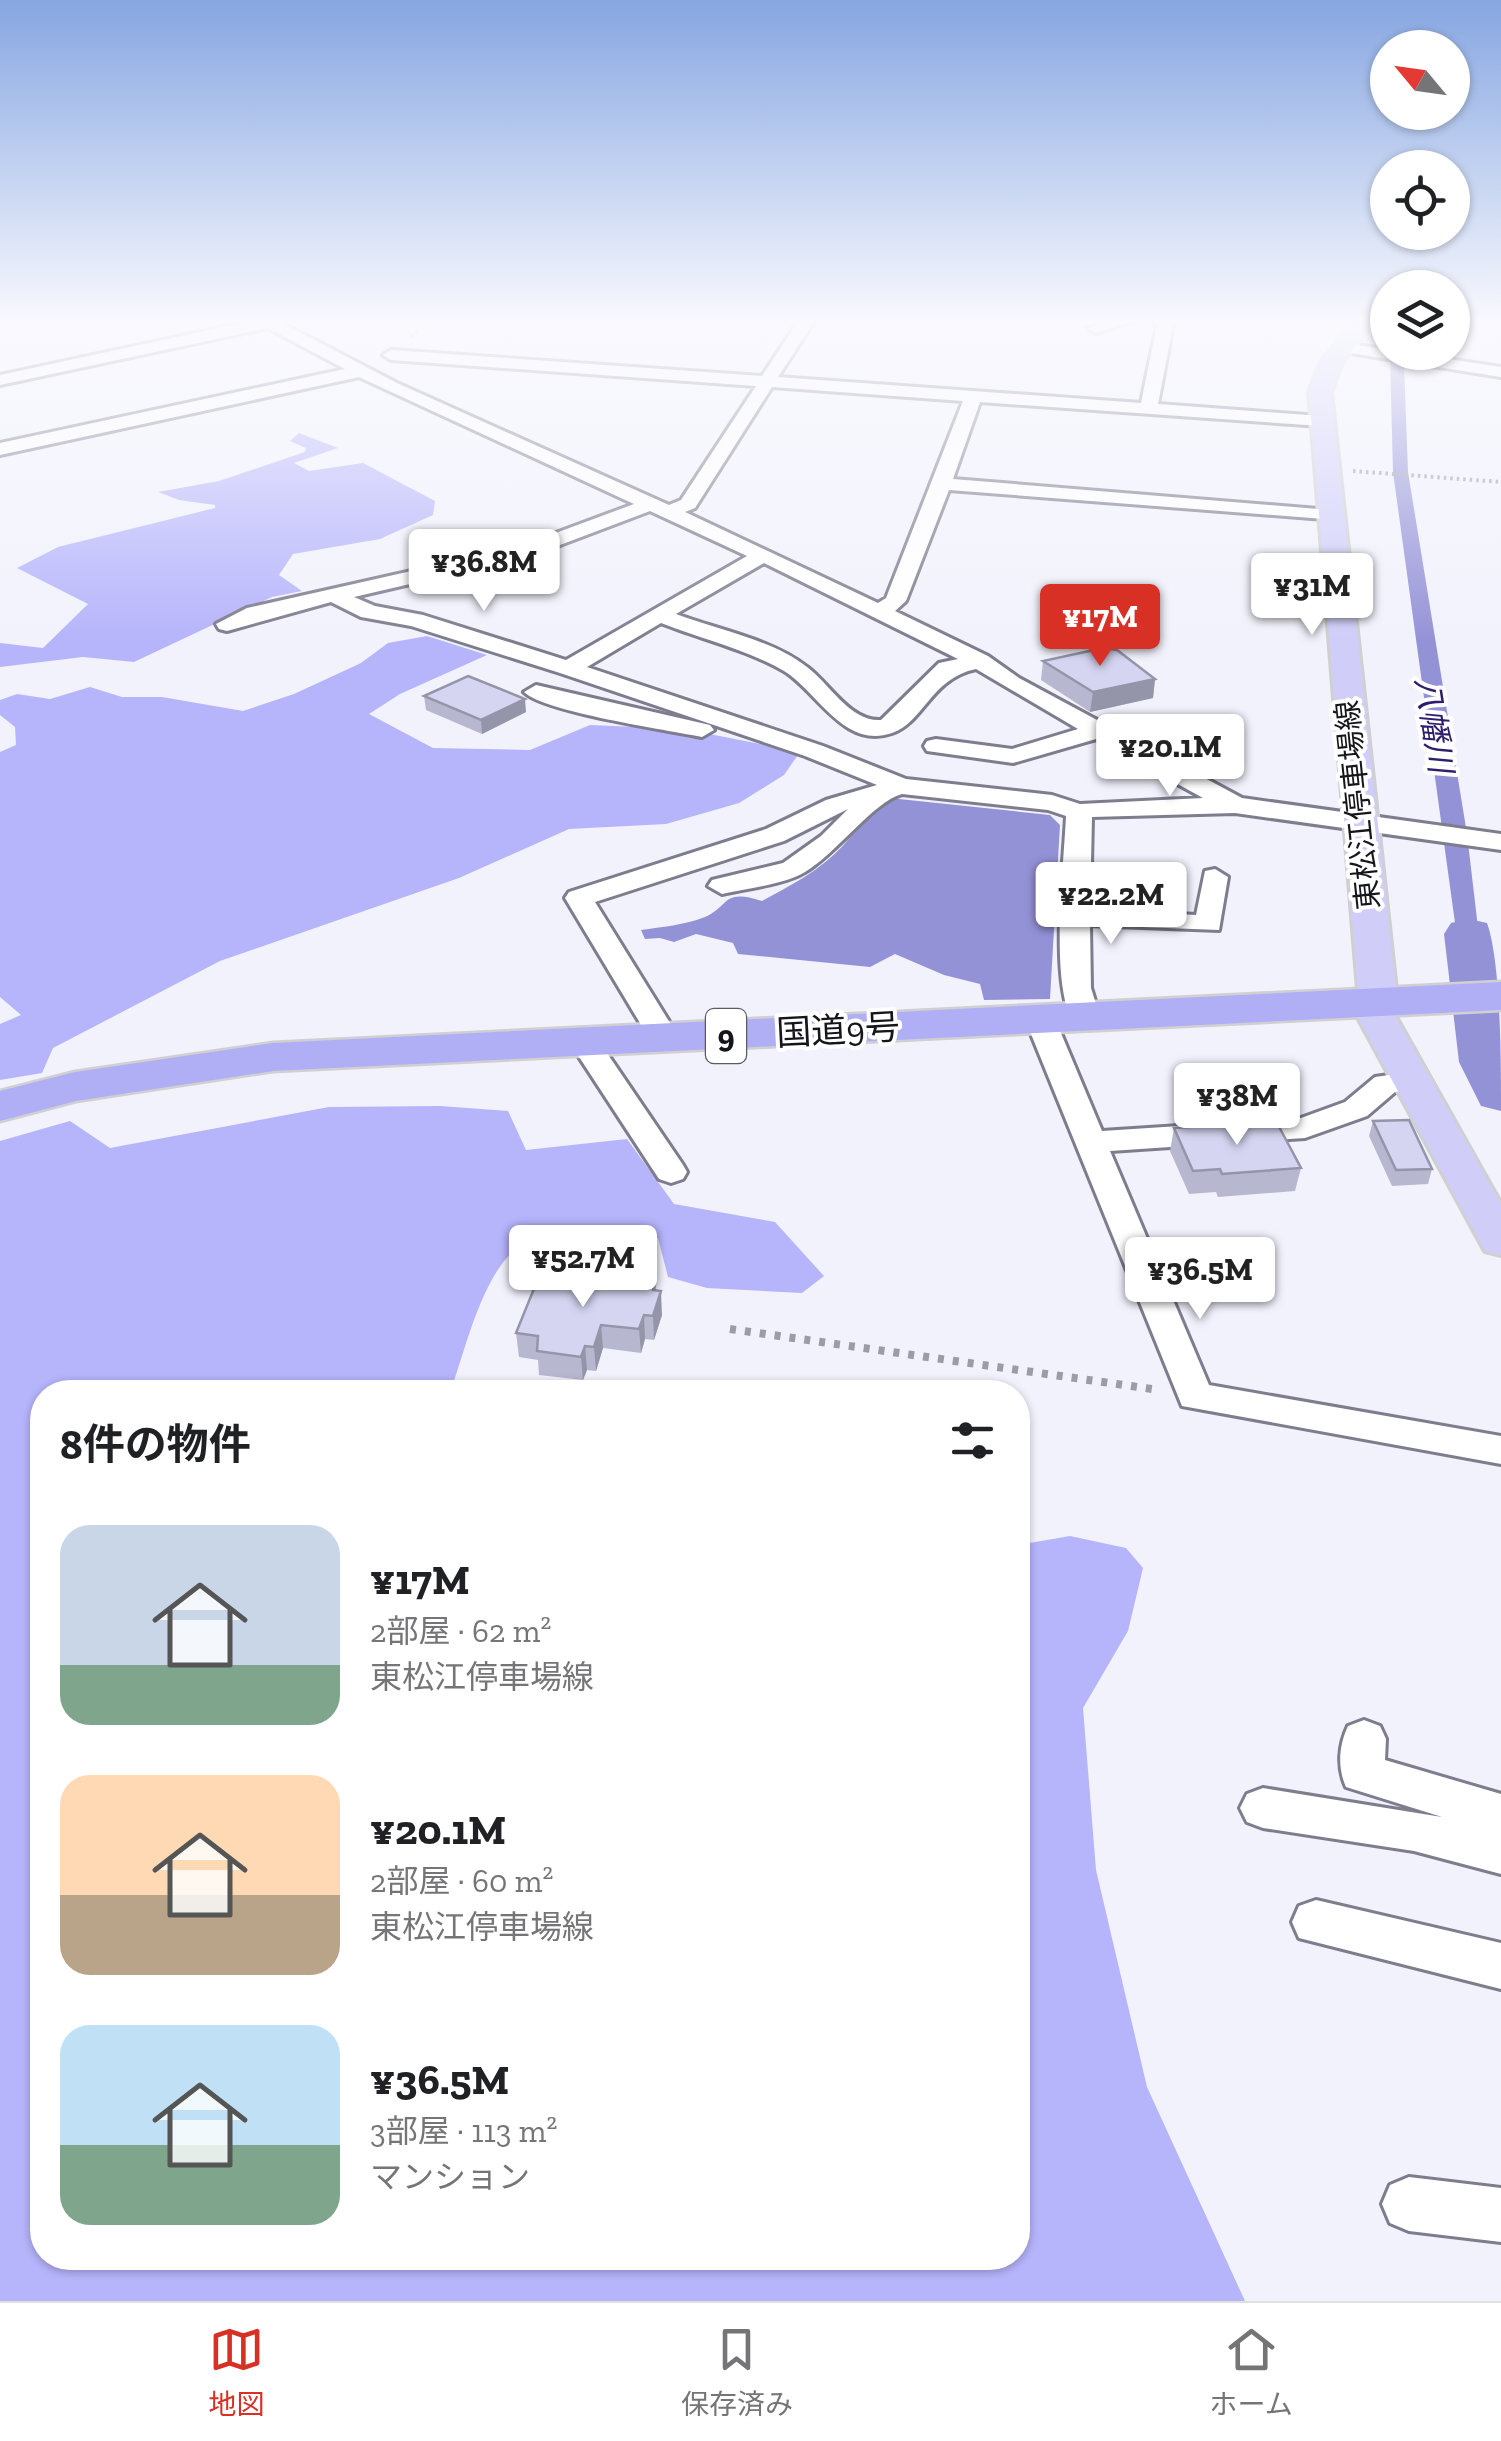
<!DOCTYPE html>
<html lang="ja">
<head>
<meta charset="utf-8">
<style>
	body { margin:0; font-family:"Zilla Slab","Noto Sans JP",serif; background:#f6f6f6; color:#202124; height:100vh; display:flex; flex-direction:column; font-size:38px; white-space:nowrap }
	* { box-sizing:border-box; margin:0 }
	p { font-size:32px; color:#757577 }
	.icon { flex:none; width:55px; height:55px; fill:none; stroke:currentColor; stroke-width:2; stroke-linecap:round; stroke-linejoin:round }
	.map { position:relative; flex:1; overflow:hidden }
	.side { position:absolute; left:30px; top:1380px; width:1000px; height:890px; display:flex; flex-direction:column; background:#fff; border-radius:40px; box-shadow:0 2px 8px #0004 }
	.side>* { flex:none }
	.needle { width:65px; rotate:299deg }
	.buttons { position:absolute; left:1370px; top:30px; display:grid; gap:20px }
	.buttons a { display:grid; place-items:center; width:100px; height:100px; border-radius:50%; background:#fff; box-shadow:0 2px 8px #0004; font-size:50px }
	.price { position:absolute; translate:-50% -85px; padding:0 22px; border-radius:10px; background:#fff; color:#222; font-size:32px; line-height:65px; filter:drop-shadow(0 2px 5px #0008) }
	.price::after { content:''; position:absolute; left:50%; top:60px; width:30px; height:22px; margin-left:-15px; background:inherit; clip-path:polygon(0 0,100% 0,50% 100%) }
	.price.active { background:#d93025; color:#fff }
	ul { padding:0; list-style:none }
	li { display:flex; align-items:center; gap:30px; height:250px; padding:0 30px }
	li span { display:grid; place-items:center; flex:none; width:280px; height:200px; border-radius:30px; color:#555 }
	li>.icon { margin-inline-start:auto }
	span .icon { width:120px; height:120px; fill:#fffc; stroke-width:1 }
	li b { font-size:42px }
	h2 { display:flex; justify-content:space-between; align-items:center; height:120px; padding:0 30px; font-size:42px }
	.tabs { display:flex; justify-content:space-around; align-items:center; height:140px; border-top:2px solid #e0e0e0; background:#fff; font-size:28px; color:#757577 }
	.tabs a { display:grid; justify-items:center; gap:5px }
	.tabs .active { color:#d93025 }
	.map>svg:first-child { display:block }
	.forest { fill:#b6b4fb }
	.water { fill:#9492d6 }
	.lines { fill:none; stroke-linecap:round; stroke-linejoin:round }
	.river { fill:#9492d6; fill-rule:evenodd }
	.minor-casing { stroke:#7d7d8e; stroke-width:6 }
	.major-casing { stroke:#d0d0d2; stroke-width:6 }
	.highway-casing { stroke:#d0d0d2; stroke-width:5 }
	.path-far1 { stroke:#9c9ca6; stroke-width:4; stroke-dasharray:2.5 4; stroke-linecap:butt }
	.path { stroke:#9c9ca6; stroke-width:8; stroke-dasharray:6 9; stroke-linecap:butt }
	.minor { fill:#fff; fill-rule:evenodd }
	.major { fill:#d0cef9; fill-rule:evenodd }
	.highway { fill:#b0aef5; fill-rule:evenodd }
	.wall { fill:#b7b7d0 }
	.shaded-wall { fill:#9595a9 }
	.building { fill:#d5d5f2; stroke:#9595a9; stroke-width:2.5 }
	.labels { text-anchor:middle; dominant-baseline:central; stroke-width:8; stroke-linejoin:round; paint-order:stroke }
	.far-street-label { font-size:30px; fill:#15151c; stroke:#fff }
	.far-water-label { font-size:32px; font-style:italic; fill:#2e1e6d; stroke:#fff }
	.shield { fill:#fff; stroke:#5b5b60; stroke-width:2.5 }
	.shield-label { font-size:32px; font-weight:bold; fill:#15151c }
	.street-label { font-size:35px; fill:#15151c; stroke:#fff }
</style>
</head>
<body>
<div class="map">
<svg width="1501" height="2301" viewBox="0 0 1501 2301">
	<rect width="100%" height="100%" fill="#f2f2fd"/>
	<g class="forest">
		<polygon points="299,433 338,448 294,463 309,471 363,463 435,501 433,515 380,539 293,554 279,575 302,591 272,597 134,662 83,657 0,667 0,643 43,648 88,604 17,568 58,547 215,508 215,505 179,500 158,492 219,481 305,452 306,448 290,441"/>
		<polygon points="427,636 487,655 400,694 369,714 433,748 530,750 590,725 684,729 800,752 784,775 739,803 666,824 569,829 459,878 220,961 53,1048 42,1073 0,1080 0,1024 21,1015 0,997 0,752 16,745 15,727 0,715 0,700 17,694 50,699 90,687 122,697 162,697 243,711 294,694 361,663 388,643"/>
		<path d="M440,1106L508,1111L526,1150L627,1139L674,1204L775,1222L824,1276L802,1293L707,1288L668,1277L658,1238C629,1238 565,1231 540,1236C486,1248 467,1348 450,1392H42V2258H1018V1545L1070,1536L1126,1548L1143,1568L1128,1631L1083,1708L1096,1870L1147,2087L1245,2301H0V1141L70,1121L110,1148L329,1107Z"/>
	</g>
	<g class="water">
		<polygon points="1390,356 1408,359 1404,364 1408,472 1467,834 1484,979 1463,981 1393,472"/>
		<path d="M880,797L1050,815L1060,825L1050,999L984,1000L980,984L944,975L895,954L870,967L738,954L733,943L696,934L674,942L660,938L645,939L641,930C661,927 685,925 705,917C730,906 722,888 762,901C824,868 840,856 880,797Z"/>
	</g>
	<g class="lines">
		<path class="river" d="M1469,919L1487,923C1501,962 1501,1063 1501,1111L1481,1106L1459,1062L1444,934L1451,923Z"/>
		<defs>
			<g id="minor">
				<path d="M256,320H276L397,383L669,505L681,500L756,386L391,360L383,355L391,350L762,376L799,320H815L778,377L1141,403L1158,320H1174L1158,404L1321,416L1330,421L1321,426L980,402L953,479L1330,510L1337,512V520L949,490L906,601L895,611L988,656L1019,678L1242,798L1501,834V850L1235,813L1092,817L1090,909L1196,915L1205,871L1215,869L1228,877L1219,930L1090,925L1091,988L1100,1017L1096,1023H1074C1049,986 1064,864 1066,816L1048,810L902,794C873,802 837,853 805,872C783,885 747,888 722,894L708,886L712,880L783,863L821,836L848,809L784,841L595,902L670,1023L673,1039L669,1045H647L640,1023L565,898L569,892L766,829L826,800L877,785L805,756L560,673L411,626L361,617L331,602L227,631L219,629L216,624L247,608L518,547L634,504L359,377L0,455V443L345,369L268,328L0,385V375ZM772,387L963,401L886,598L878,603L685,512L695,508ZM650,511L747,556L566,660L423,615L375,606L354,597L531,556ZM764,563L958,659L939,663L881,720C850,722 829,683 807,667C771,639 718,630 676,614ZM661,623C701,639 746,649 784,671C817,691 844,750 892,733C923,723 931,678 976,669L1078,729L1012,749L936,739L927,741L924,746L927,751L1013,763L1096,739L1203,798L1080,804L1052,795L906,779L823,746L587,667Z"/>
				<polygon points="1111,320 1139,320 1096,333 1088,328"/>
				<polygon points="1344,343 1501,367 1501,377 1338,351 1338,345"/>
				<path d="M536,685L710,725L714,730L702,737C668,730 544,712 524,692Z"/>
				<polygon points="1040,1010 1051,1013 1055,1019 1102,1131 1301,1118 1345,1102 1375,1077 1410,1072 1421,1074 1426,1081 1421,1088 1395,1092 1367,1116 1305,1138 1110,1151 1209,1385 1501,1436 1501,1464 1182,1406 1025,1019 1029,1013"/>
				<polygon points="585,1034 596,1037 683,1165 687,1172 683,1179 671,1183 659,1179 570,1043 574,1037"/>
				<path d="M1364,1720L1380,1726L1386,1739L1385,1760L1501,1794V1874L1414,1851L1263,1828L1247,1822L1240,1808L1247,1794L1263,1788L1442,1817L1346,1787C1337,1767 1339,1745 1348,1726Z"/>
				<polygon points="1316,1900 1501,1943 1501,1989 1299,1938 1292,1922 1299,1906"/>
				<polygon points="1409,2177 1501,2188 1501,2242 1409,2231 1390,2223 1382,2204 1390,2185"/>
			</g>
			<polygon id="major" points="1354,320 1375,320 1342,363 1331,392 1396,990 1388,1003 1501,1204 1501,1255 1485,1251 1479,1240 1350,1003 1358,990 1309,392 1320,363"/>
			<polygon id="highway" points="1501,982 1501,1010 273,1071 76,1101 0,1121 0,1091 75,1072 273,1043"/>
		</defs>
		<use href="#minor" class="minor-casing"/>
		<use href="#major" class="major-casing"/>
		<use href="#highway" class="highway-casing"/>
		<g class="path-far1">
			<polyline points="411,337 430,320"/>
			<polyline points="1353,471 1501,482"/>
		</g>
		<polyline class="path" points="730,1329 1159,1390"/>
		<use href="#minor" class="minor"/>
		<use href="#major" class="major"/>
		<use href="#highway" class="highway"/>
	</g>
	<g class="wall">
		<polygon points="1043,661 1155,679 1153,698 1090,712 1041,680"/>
		<polygon points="424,696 526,712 482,734 426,710"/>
		<polygon points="1373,1121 1432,1169 1428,1184 1392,1186 1369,1136"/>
		<polygon points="1174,1128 1301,1168 1295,1191 1218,1197 1216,1192 1189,1194 1170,1151"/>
		<polygon points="655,1284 662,1315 654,1340 645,1339 641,1353 603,1348 596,1371 587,1370 583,1380 539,1375 538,1360 519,1357 516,1333"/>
	</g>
	<g class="shaded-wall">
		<polygon points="1155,679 1153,698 1090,712 1093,692"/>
		<polygon points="525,699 526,712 482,734 481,720"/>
		<polygon points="661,1291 662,1315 654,1340 653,1316"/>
		<polygon points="644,1315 645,1339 641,1353 639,1329"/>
		<polygon points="601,1325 603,1348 596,1371 594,1347"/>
		<polygon points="585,1346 587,1370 583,1380 581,1357"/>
	</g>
	<g class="building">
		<polygon points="1103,648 1117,650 1155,679 1093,692 1043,661"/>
		<polygon points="468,676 525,699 481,720 424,696"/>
		<polygon points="1409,1120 1432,1169 1396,1170 1373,1121"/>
		<polygon points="1276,1121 1301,1168 1222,1174 1220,1169 1193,1171 1174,1128"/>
		<polygon points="542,1269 655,1284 653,1290 661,1291 653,1316 644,1315 639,1329 601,1325 594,1347 585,1346 581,1357 537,1351 538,1336 516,1333"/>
	</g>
	<linearGradient id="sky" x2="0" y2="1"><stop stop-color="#86a6e1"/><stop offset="0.5" stop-color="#f9f9fe"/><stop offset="1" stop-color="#f9f9fe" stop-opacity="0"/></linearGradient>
	<rect width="1501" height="642" fill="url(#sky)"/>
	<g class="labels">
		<g class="far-street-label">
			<text transform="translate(1358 805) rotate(-96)">東松江停車場線</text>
		</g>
		<g class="far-water-label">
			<text transform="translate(1434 725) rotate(81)">八幡川</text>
		</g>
		<rect class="shield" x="706" y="1009" width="40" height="54" rx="8"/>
		<g class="shield-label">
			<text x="726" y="1036">9</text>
		</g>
		<g class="street-label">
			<text transform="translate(838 1030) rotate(-3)">国道9号</text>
		</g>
	</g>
</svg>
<div class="buttons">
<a><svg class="needle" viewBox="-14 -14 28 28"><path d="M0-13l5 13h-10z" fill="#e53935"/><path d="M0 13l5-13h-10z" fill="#757577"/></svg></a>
<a><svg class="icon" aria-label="locate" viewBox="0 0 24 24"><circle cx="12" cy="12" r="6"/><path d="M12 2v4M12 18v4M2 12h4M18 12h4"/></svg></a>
<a><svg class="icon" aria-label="layers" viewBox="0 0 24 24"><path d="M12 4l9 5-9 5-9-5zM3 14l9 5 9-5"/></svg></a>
</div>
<b class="price" style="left:484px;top:614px">¥36.8M</b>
<b class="price" style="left:1312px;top:638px">¥31M</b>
<b class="price active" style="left:1100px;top:669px">¥17M</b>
<b class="price" style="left:1170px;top:799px">¥20.1M</b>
<b class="price" style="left:1111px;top:947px">¥22.2M</b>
<b class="price" style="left:1237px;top:1148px">¥38M</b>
<b class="price" style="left:583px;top:1310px">¥52.7M</b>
<b class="price" style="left:1200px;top:1322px">¥36.5M</b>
<section class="side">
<h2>8件の物件<svg class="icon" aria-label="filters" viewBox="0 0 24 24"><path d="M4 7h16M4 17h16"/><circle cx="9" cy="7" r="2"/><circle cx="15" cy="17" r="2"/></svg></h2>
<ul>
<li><span style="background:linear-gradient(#c9d6e8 70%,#7fa58c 0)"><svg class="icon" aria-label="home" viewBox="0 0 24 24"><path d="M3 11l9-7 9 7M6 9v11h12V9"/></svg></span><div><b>¥17M</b><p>2部屋 · 62 m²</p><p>東松江停車場線</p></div></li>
<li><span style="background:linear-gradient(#ffd9b3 60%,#b9a48a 0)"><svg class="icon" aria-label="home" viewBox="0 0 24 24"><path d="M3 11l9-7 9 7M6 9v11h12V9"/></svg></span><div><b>¥20.1M</b><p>2部屋 · 60 m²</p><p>東松江停車場線</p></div></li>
<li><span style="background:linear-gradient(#bfe0f5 60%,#7fa58c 0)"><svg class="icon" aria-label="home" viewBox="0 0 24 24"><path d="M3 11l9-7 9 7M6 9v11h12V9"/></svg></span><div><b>¥36.5M</b><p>3部屋 · 113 m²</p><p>マンション</p></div></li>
</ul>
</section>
</div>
<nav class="tabs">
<a class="active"><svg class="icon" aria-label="map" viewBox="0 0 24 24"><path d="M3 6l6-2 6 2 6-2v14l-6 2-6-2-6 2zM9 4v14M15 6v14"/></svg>地図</a>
<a><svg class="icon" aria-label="saved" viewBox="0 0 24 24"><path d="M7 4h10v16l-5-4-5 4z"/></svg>保存済み</a>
<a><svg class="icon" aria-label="home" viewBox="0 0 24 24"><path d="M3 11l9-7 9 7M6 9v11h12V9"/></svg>ホーム</a>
</nav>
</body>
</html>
